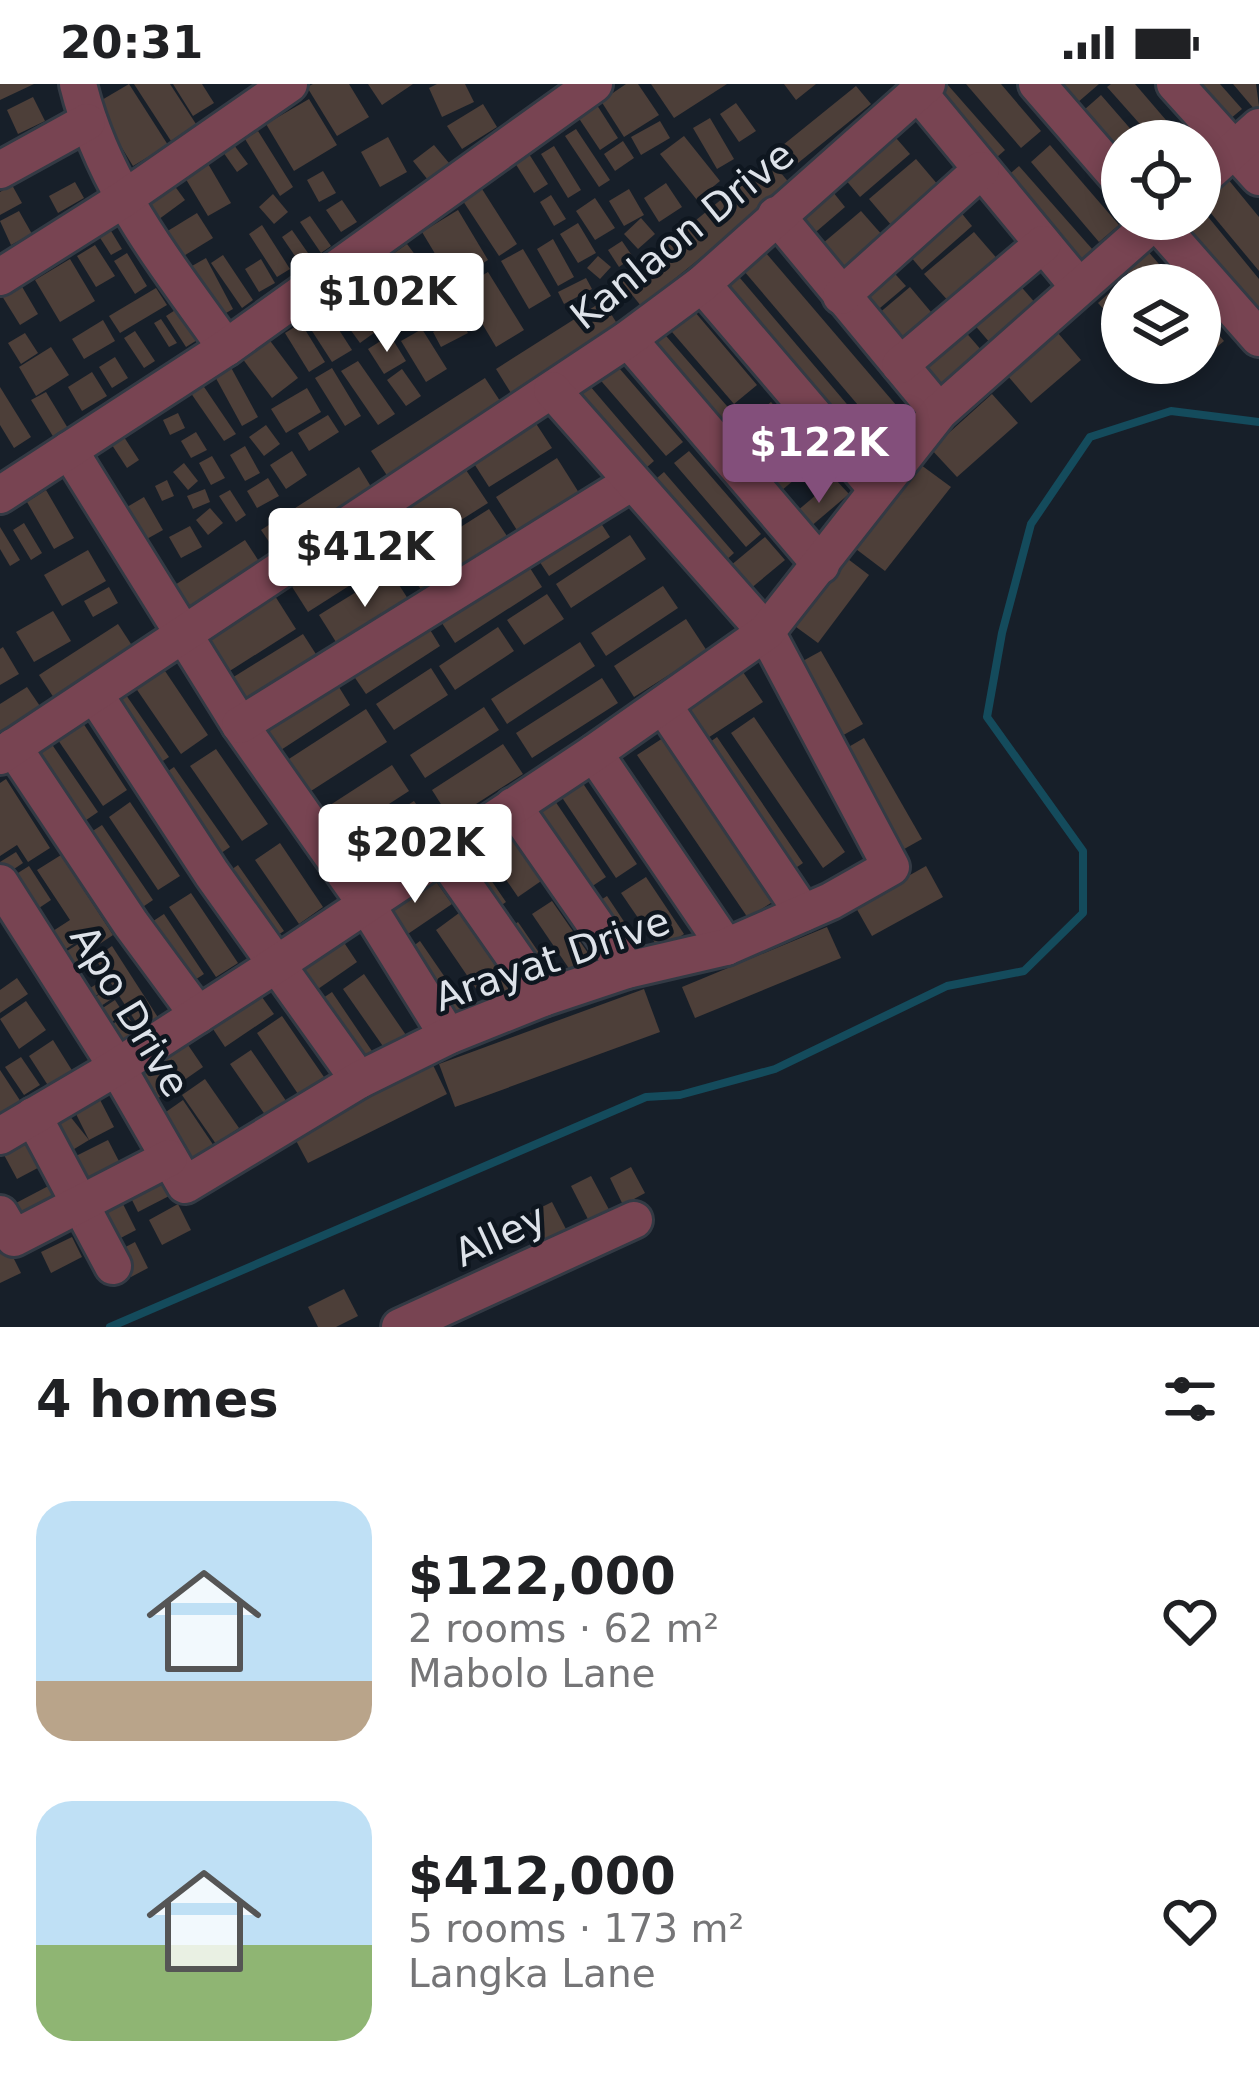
<!DOCTYPE html>
<html lang="en">
<head>
<meta charset="utf-8">
<style>
	body { margin:0; font-family:"DejaVu Sans",sans-serif; background:#f6f6f6; color:#202124; height:100vh; display:flex; flex-direction:column; font-size:45px; white-space:nowrap }
	* { box-sizing:border-box; margin:0 }
	p { font-size:39px; color:#757577 }
	.icon { flex:none; width:66px; height:66px; fill:none; stroke:currentColor; stroke-width:2; stroke-linecap:round; stroke-linejoin:round }
	.map { position:relative; height:1243px; overflow:hidden }
	.drawer { display:flex; flex-direction:column; background:#fff; flex:1 }
	.drawer>* { flex:none }
	.buttons { position:absolute; left:1101px; top:36px; display:grid; gap:24px }
	.buttons a { display:grid; place-items:center; width:120px; height:120px; border-radius:50%; background:#fff; box-shadow:0 6px 18px #0003; font-size:60px }
	.price { position:absolute; translate:-50% -102px; padding:0 27px; border-radius:12px; background:#fff; color:#222; font-size:39px; line-height:78px; filter:drop-shadow(0 3px 6px #0008) }
	.price::after { content:''; position:absolute; left:50%; top:72px; width:36px; height:27px; margin-left:-18px; background:inherit; clip-path:polygon(0 0,100% 0,50% 100%) }
	.price.on { background:#834f7b; color:#fff }
	ul { padding:0; list-style:none }
	li { display:flex; align-items:center; gap:36px; height:300px; padding:0 36px }
	li span { display:grid; place-items:center; flex:none; width:336px; height:240px; border-radius:36px; color:#555 }
	li>.icon { margin-inline-start:auto }
	span .icon { width:144px; height:144px; fill:#fffc; stroke-width:1 }
	li b { font-size:51px }
	h2 { display:flex; justify-content:space-between; align-items:center; height:144px; padding:0 36px; font-size:51px }
	.status { display:flex; justify-content:space-between; align-items:center; height:84px; padding:0 60px; background:#fff; direction:ltr }
	.status svg { height:33px; fill:currentColor }
	.map>svg:first-child { display:block }
	.lines { fill:none; stroke-linecap:round; stroke-linejoin:round }
	.stream { stroke:#144b5c; stroke-width:8 }
	.building { fill:#4d3f39 }
	.minor-casing { stroke:#333a44; stroke-width:42 }
	.minor { stroke:#784452; stroke-width:36 }
	.labels { text-anchor:middle; dominant-baseline:central; stroke-width:9; stroke-linejoin:round; paint-order:stroke }
	.street-label { font-size:39px; fill:#dde2e9; stroke:#0e161f }
</style>
</head>
<body>
<div class="status"><b>20:31</b><svg viewBox="0 0 49 12"><path d="M0 12V9h3v3zM5 12V6h3v6zM10 12V3h3v9zM15 12V0h3v12zM26 1h20v11H26zM47 4h2v5h-2z"/></svg></div>
<div class="map">
<svg width="1259" height="1243" viewBox="0 0 1259 1243">
	<rect width="100%" height="100%" fill="#171f29"/>
	<g class="lines">
		<polyline class="stream" points="110,1243 646,1013 680,1011 775,985 947,902 1024,887 1083,829 1083,767 987,633 1002,549 1031,440 1090,353 1171,327 1259,338"/>
	</g>
	<g class="building">
		<polygon points="0,0 34,0 0,16"/>
		<polygon points="129,0 168,61 133,82 95,20"/>
		<polygon points="134,0 170,0 196,40 171,57"/>
		<polygon points="173,0 202,0 214,19 193,32"/>
		<polygon points="313,0 349,0 369,33 337,52 307,3"/>
		<polygon points="368,0 413,0 382,21"/>
		<polygon points="437,0 465,0 474,18 442,33 429,4"/>
		<polygon points="626,0 638,0 659,31 624,53 601,17"/>
		<polygon points="651,0 727,0 674,34"/>
		<polygon points="784,0 816,0 796,16"/>
		<polygon points="947,0 1005,66 988,81 930,14"/>
		<polygon points="966,0 1001,0 1041,47 1021,64"/>
		<polygon points="1061,0 1099,0 1077,19"/>
		<polygon points="1111,0 1135,0 1184,57 1155,57 1107,3"/>
		<polygon points="1190,0 1220,0 1242,25 1224,40"/>
		<polygon points="1233,0 1256,0 1259,22 1255,26"/>
		<polygon points="856,2 871,20 798,79 783,61"/>
		<polygon points="1101,11 1141,57 1122,57 1122,71 1084,26"/>
		<polygon points="33,13 45,37 18,50 7,26"/>
		<polygon points="309,15 337,61 294,87 266,40"/>
		<polygon points="595,18 618,54 600,66 576,30"/>
		<polygon points="736,19 756,47 739,58 720,30"/>
		<polygon points="483,20 497,43 462,65 447,42"/>
		<polygon points="710,34 734,75 717,85 693,44"/>
		<polygon points="660,37 670,54 641,71 631,53"/>
		<polygon points="576,45 610,96 599,103 565,52"/>
		<polygon points="258,47 293,103 280,112 245,55"/>
		<polygon points="890,47 910,70 860,113 840,89"/>
		<polygon points="684,52 720,97 697,116 660,70"/>
		<polygon points="388,53 407,88 380,103 361,68"/>
		<polygon points="623,57 634,74 615,87 604,70"/>
		<polygon points="234,61 248,80 237,88 223,68"/>
		<polygon points="434,61 449,79 428,96 413,77"/>
		<polygon points="1050,61 1119,141 1099,158 1031,78"/>
		<polygon points="554,62 581,106 568,114 541,70"/>
		<polygon points="529,70 548,100 534,109 515,79"/>
		<polygon points="916,75 939,102 892,142 869,115"/>
		<polygon points="770,76 791,101 641,222 621,197"/>
		<polygon points="207,78 231,119 208,132 184,92"/>
		<polygon points="1019,82 1093,166 1070,186 996,102"/>
		<polygon points="323,87 336,109 319,118 307,96"/>
		<polygon points="168,93 185,116 151,141 134,118"/>
		<polygon points="1227,94 1259,133 1259,187 1200,116"/>
		<polygon points="75,98 84,114 58,129 49,112"/>
		<polygon points="666,99 682,123 659,138 644,114"/>
		<polygon points="12,101 22,119 0,131 0,108"/>
		<polygon points="829,103 845,123 803,159 786,140"/>
		<polygon points="482,105 517,160 499,172 463,117"/>
		<polygon points="629,105 644,131 624,142 609,117"/>
		<polygon points="273,110 288,128 274,140 259,123"/>
		<polygon points="551,111 566,135 554,142 540,118"/>
		<polygon points="595,114 615,144 595,156 576,127"/>
		<polygon points="342,116 357,138 341,148 326,126"/>
		<polygon points="955,121 972,142 922,186 904,165"/>
		<polygon points="1200,123 1259,195 1259,244 1177,135 1200,135"/>
		<polygon points="458,126 488,176 452,198 422,148"/>
		<polygon points="19,127 32,150 11,161 0,137"/>
		<polygon points="861,127 883,152 831,196 809,171"/>
		<polygon points="197,129 213,154 182,173 166,148"/>
		<polygon points="310,132 331,162 321,169 300,138"/>
		<polygon points="641,134 655,150 638,165 624,150"/>
		<polygon points="578,139 596,169 578,179 560,150"/>
		<polygon points="262,141 290,185 277,193 249,150"/>
		<polygon points="108,142 122,165 111,171 97,149"/>
		<polygon points="292,146 308,169 297,175 282,153"/>
		<polygon points="974,148 1000,178 951,220 924,190"/>
		<polygon points="553,155 574,193 558,202 537,165"/>
		<polygon points="622,157 633,173 619,183 608,166"/>
		<polygon points="407,160 428,188 396,211 376,182"/>
		<polygon points="95,161 115,192 96,203 77,172"/>
		<polygon points="760,162 908,335 886,354 738,180"/>
		<polygon points="523,165 551,212 529,225 501,177"/>
		<polygon points="1146,165 1177,201 1137,201 1123,184"/>
		<polygon points="127,169 147,202 135,210 114,177"/>
		<polygon points="223,171 253,216 242,224 211,179"/>
		<polygon points="598,172 611,183 600,195 587,184"/>
		<polygon points="206,174 233,225 219,233 192,182"/>
		<polygon points="70,175 95,217 60,238 35,196"/>
		<polygon points="261,175 275,199 259,208 245,185"/>
		<polygon points="887,181 906,202 867,235 849,214"/>
		<polygon points="374,186 409,238 391,250 356,198"/>
		<polygon points="734,187 885,365 863,384 711,207"/>
		<polygon points="488,188 524,246 496,263 461,204"/>
		<polygon points="1012,192 1037,221 991,260 966,231"/>
		<polygon points="586,194 592,205 564,220 558,208"/>
		<polygon points="21,201 38,230 20,241 2,212"/>
		<polygon points="1118,201 1122,206 1122,245 1098,219"/>
		<polygon points="346,203 378,246 360,259 329,216"/>
		<polygon points="910,203 931,228 893,261 871,236"/>
		<polygon points="156,204 167,221 120,249 109,232"/>
		<polygon points="603,217 621,246 514,314 496,285"/>
		<polygon points="183,221 202,253 186,263 166,232"/>
		<polygon points="689,221 757,301 734,320 666,241"/>
		<polygon points="1200,229 1224,257 1200,277"/>
		<polygon points="459,233 468,249 441,263 433,248"/>
		<polygon points="161,235 177,259 169,263 154,239"/>
		<polygon points="332,235 352,266 332,278 312,247"/>
		<polygon points="103,236 115,257 84,275 72,255"/>
		<polygon points="956,237 983,268 930,314 903,283"/>
		<polygon points="301,239 325,278 309,288 285,249"/>
		<polygon points="422,245 447,285 426,298 401,257"/>
		<polygon points="660,245 733,329 711,348 638,263"/>
		<polygon points="135,247 155,277 144,284 124,254"/>
		<polygon points="25,249 38,269 21,280 8,259"/>
		<polygon points="1058,249 1081,276 1031,319 1007,291"/>
		<polygon points="265,250 298,294 272,314 239,270"/>
		<polygon points="390,251 406,277 384,290 368,265"/>
		<polygon points="51,263 69,291 36,312 19,283"/>
		<polygon points="115,273 128,294 112,304 99,283"/>
		<polygon points="358,277 395,330 378,341 341,287"/>
		<polygon points="613,277 683,358 666,372 596,291"/>
		<polygon points="228,278 258,333 242,342 212,287"/>
		<polygon points="332,284 361,332 345,342 315,294"/>
		<polygon points="402,285 421,312 406,322 387,296"/>
		<polygon points="92,288 107,312 82,327 68,303"/>
		<polygon points="485,294 502,320 388,393 371,367"/>
		<polygon points="584,295 654,377 632,396 561,315"/>
		<polygon points="200,297 236,350 224,357 188,305"/>
		<polygon points="0,303 31,353 14,364 0,341"/>
		<polygon points="307,304 321,328 286,349 271,325"/>
		<polygon points="46,308 69,346 54,354 31,316"/>
		<polygon points="992,310 1018,339 957,393 931,365"/>
		<polygon points="771,318 824,380 805,396 752,334"/>
		<polygon points="178,329 185,344 170,351 163,336"/>
		<polygon points="328,331 339,348 309,367 298,349"/>
		<polygon points="535,338 552,364 489,403 473,378"/>
		<polygon points="745,339 794,396 769,417 721,360"/>
		<polygon points="266,341 280,360 264,372 249,353"/>
		<polygon points="196,348 207,366 191,374 181,357"/>
		<polygon points="124,353 139,376 127,384 112,361"/>
		<polygon points="245,362 260,389 245,397 230,371"/>
		<polygon points="292,367 307,391 286,405 270,381"/>
		<polygon points="689,367 761,450 746,463 674,379"/>
		<polygon points="212,372 225,394 211,401 199,379"/>
		<polygon points="557,374 581,412 520,451 496,413"/>
		<polygon points="917,378 951,403 885,487 852,462"/>
		<polygon points="184,379 198,397 188,406 173,388"/>
		<polygon points="359,383 373,406 276,468 261,446"/>
		<polygon points="466,386 488,419 396,477 375,444"/>
		<polygon points="664,388 734,469 714,487 644,405"/>
		<polygon points="268,394 279,412 257,424 247,407"/>
		<polygon points="835,395 849,410 803,449 790,433"/>
		<polygon points="167,396 174,412 162,417 155,402"/>
		<polygon points="205,405 210,418 193,425 187,412"/>
		<polygon points="46,406 74,454 54,465 27,418"/>
		<polygon points="230,406 246,431 236,438 219,412"/>
		<polygon points="144,413 163,446 145,456 127,423"/>
		<polygon points="210,424 223,439 208,451 196,436"/>
		<polygon points="489,425 511,458 425,512 404,479"/>
		<polygon points="593,427 610,453 549,492 532,466"/>
		<polygon points="24,439 42,469 31,476 13,446"/>
		<polygon points="190,442 202,463 181,474 169,453"/>
		<polygon points="0,443 20,476 10,482 0,465"/>
		<polygon points="630,451 646,475 571,524 556,500"/>
		<polygon points="765,453 785,476 738,515 718,492"/>
		<polygon points="245,456 262,482 184,532 167,506"/>
		<polygon points="355,456 374,486 308,528 289,498"/>
		<polygon points="88,466 106,497 62,522 44,491"/>
		<polygon points="844,472 869,491 818,559 792,540"/>
		<polygon points="523,473 542,503 455,559 436,530"/>
		<polygon points="390,487 412,521 341,566 319,531"/>
		<polygon points="268,501 296,545 214,597 186,553"/>
		<polygon points="663,502 678,524 606,572 591,549"/>
		<polygon points="109,503 118,519 93,533 84,517"/>
		<polygon points="547,510 564,535 524,561 507,536"/>
		<polygon points="53,527 71,557 34,578 16,548"/>
		<polygon points="686,535 707,567 634,613 614,582"/>
		<polygon points="424,536 440,562 366,610 349,585"/>
		<polygon points="118,540 133,563 54,614 39,591"/>
		<polygon points="498,543 514,567 455,606 439,582"/>
		<polygon points="303,550 323,581 239,634 219,602"/>
		<polygon points="580,558 595,582 507,640 491,615"/>
		<polygon points="3,563 19,590 0,601 0,565"/>
		<polygon points="821,567 863,640 831,658 790,584"/>
		<polygon points="161,581 208,651 181,670 133,600"/>
		<polygon points="431,584 448,611 394,646 376,620"/>
		<polygon points="741,585 763,618 697,661 675,629"/>
		<polygon points="602,594 618,619 532,674 516,649"/>
		<polygon points="334,595 350,621 264,677 248,651"/>
		<polygon points="27,603 44,628 0,656 0,620"/>
		<polygon points="126,611 169,673 149,686 106,624"/>
		<polygon points="484,623 499,646 425,694 410,671"/>
		<polygon points="366,625 387,658 297,716 275,684"/>
		<polygon points="754,633 845,768 823,784 731,649"/>
		<polygon points="83,639 127,706 103,722 58,656"/>
		<polygon points="666,652 777,815 748,834 637,671"/>
		<polygon points="717,653 803,779 781,794 696,668"/>
		<polygon points="864,654 922,755 890,773 833,672"/>
		<polygon points="51,659 98,728 70,747 23,677"/>
		<polygon points="503,660 523,690 451,736 432,706"/>
		<polygon points="216,665 268,740 242,757 190,682"/>
		<polygon points="392,681 409,707 324,762 307,736"/>
		<polygon points="174,683 230,763 211,776 155,696"/>
		<polygon points="578,692 637,780 616,794 557,706"/>
		<polygon points="6,695 50,764 28,778 17,761 0,772 0,699"/>
		<polygon points="549,708 606,793 576,813 519,728"/>
		<polygon points="414,717 433,745 352,797 334,769"/>
		<polygon points="130,718 180,792 158,806 109,733"/>
		<polygon points="504,737 544,795 518,813 478,755"/>
		<polygon points="102,741 153,816 128,833 77,757"/>
		<polygon points="280,759 323,823 299,840 255,776"/>
		<polygon points="469,764 506,818 486,832 449,778"/>
		<polygon points="16,768 23,779 2,793 0,778"/>
		<polygon points="61,771 113,851 89,867 81,855 51,875 39,856 70,836 37,786"/>
		<polygon points="238,781 284,847 264,860 218,795"/>
		<polygon points="29,782 51,816 24,834 2,799"/>
		<polygon points="926,782 943,813 872,852 855,822"/>
		<polygon points="430,789 452,820 399,856 377,825"/>
		<polygon points="646,793 684,850 660,866 621,809"/>
		<polygon points="191,809 238,879 216,893 169,823"/>
		<polygon points="607,812 645,869 626,882 587,825"/>
		<polygon points="552,817 590,872 570,886 532,830"/>
		<polygon points="459,829 516,911 492,928 436,846"/>
		<polygon points="164,830 204,890 181,905 141,845"/>
		<polygon points="518,838 557,895 539,907 500,850"/>
		<polygon points="827,843 841,874 695,934 682,903"/>
		<polygon points="339,851 357,878 305,914 286,887"/>
		<polygon points="420,857 473,934 453,947 401,871"/>
		<polygon points="78,860 91,880 69,894 56,874"/>
		<polygon points="112,862 159,935 141,946 95,874"/>
		<polygon points="364,890 408,954 387,968 343,905"/>
		<polygon points="17,894 28,910 0,929 0,906"/>
		<polygon points="103,896 113,914 92,928 87,920 103,907 85,919 79,911"/>
		<polygon points="644,905 660,948 455,1023 439,980"/>
		<polygon points="257,906 274,930 225,963 209,939"/>
		<polygon points="332,908 378,976 358,990 311,922"/>
		<polygon points="115,916 124,930 101,945 92,931"/>
		<polygon points="26,917 46,946 19,965 0,935"/>
		<polygon points="127,931 138,948 114,963 103,946"/>
		<polygon points="282,932 324,993 298,1010 257,949"/>
		<polygon points="53,956 73,988 49,1003 29,972"/>
		<polygon points="186,958 203,983 144,1024 127,998"/>
		<polygon points="251,966 291,1024 270,1038 230,980"/>
		<polygon points="21,973 40,1001 24,1011 5,983"/>
		<polygon points="433,981 447,1010 308,1079 293,1051"/>
		<polygon points="0,986 21,1018 0,1032"/>
		<polygon points="205,995 239,1044 216,1060 182,1011"/>
		<polygon points="97,1010 114,1043 89,1056 72,1022"/>
		<polygon points="183,1016 214,1062 184,1082 153,1037"/>
		<polygon points="69,1031 89,1056 66,1070 50,1040"/>
		<polygon points="36,1053 49,1078 17,1095 3,1069"/>
		<polygon points="108,1056 123,1085 87,1103 72,1074"/>
		<polygon points="631,1083 645,1109 623,1121 610,1094"/>
		<polygon points="157,1084 171,1111 138,1128 124,1100"/>
		<polygon points="591,1092 613,1133 592,1143 571,1102"/>
		<polygon points="56,1098 63,1113 23,1134 16,1119"/>
		<polygon points="121,1116 136,1146 111,1159 96,1129"/>
		<polygon points="552,1118 568,1149 546,1160 530,1129"/>
		<polygon points="178,1120 191,1146 162,1161 149,1136"/>
		<polygon points="72,1153 82,1173 51,1189 41,1168"/>
		<polygon points="135,1158 148,1184 131,1193 118,1167"/>
		<polygon points="6,1159 21,1189 0,1199 0,1162"/>
		<polygon points="344,1205 358,1232 336,1243 318,1243 308,1223"/>
	</g>
	<g class="lines">
		<defs>
			<g id="minor">
				<path d="M78,0C103,103 166,179 226,264"/>
				<polyline points="1037,0 1122,98"/>
				<polyline points="1175,0 1259,93"/>
				<polyline points="918,8 1079,203"/>
				<polyline points="0,86 87,38"/>
				<polyline points="1200,96 1259,43"/>
				<polyline points="776,131 939,328"/>
				<polyline points="1154,135 1259,254"/>
				<polyline points="0,193 122,116 289,0"/>
				<polyline points="702,200 877,405"/>
				<polyline points="841,212 981,86"/>
				<polyline points="628,255 821,481"/>
				<polyline points="900,281 1043,160"/>
				<polyline points="69,366 240,641 366,820 448,952"/>
				<polyline points="0,411 226,264 594,0"/>
				<polyline points="95,611 212,790 359,996"/>
				<polyline points="663,621 803,829"/>
				<polyline points="240,641 632,398"/>
				<polyline points="13,663 131,840 198,931"/>
				<polyline points="594,669 726,863"/>
				<polyline points="0,672 628,255 702,200 927,0"/>
				<polyline points="513,722 627,886"/>
				<polyline points="441,768 543,914"/>
				<polyline points="0,799 117,983 185,1101 359,996 448,952 543,914 627,886 726,863 831,817 891,783 766,548 552,306"/>
				<polyline points="33,1032 113,1182"/>
				<polyline points="0,1052 117,983 277,880 594,669 766,548 939,328 1157,135"/>
				<polyline points="0,1130 14,1154 169,1074"/>
				<polyline points="400,1243 634,1136"/>
			</g>
		</defs>
		<use href="#minor" class="minor-casing"/>
		<use href="#minor" class="minor"/>
	</g>
	<g class="labels">
		<g class="street-label">
			<text transform="translate(682 151) rotate(-39)">Kanlaon Drive</text>
			<text transform="translate(552 875) rotate(-19)">Arayat Drive</text>
			<text transform="translate(130 927) rotate(59)">Apo Drive</text>
			<text transform="translate(500 1151) rotate(-25)">Alley</text>
		</g>
	</g>
</svg>
<div class="buttons">
<a><svg class="icon" aria-label="locate" viewBox="0 0 24 24"><circle cx="12" cy="12" r="6"/><path d="M12 2v4M12 18v4M2 12h4M18 12h4"/></svg></a>
<a><svg class="icon" aria-label="layers" viewBox="0 0 24 24"><path d="M12 4l9 5-9 5-9-5zM3 14l9 5 9-5"/></svg></a>
</div>
<b class="price" style="left:387px;top:271px">$102K</b>
<b class="price on" style="left:819px;top:422px">$122K</b>
<b class="price" style="left:365px;top:526px">$412K</b>
<b class="price" style="left:415px;top:822px">$202K</b>
</div>
<section class="drawer">
<h2>4 homes<svg class="icon" aria-label="filters" viewBox="0 0 24 24"><path d="M4 7h16M4 17h16"/><circle cx="9" cy="7" r="2"/><circle cx="15" cy="17" r="2"/></svg></h2>
<ul>
<li><span style="background:linear-gradient(#bfe0f5 75%,#b9a48a 0)"><svg class="icon" aria-label="home" viewBox="0 0 24 24"><path d="M3 11l9-7 9 7M6 9v11h12V9"/></svg></span><div><b>$122,000</b><p>2 rooms · 62 m²</p><p>Mabolo Lane</p></div><svg class="icon" aria-label="heart" viewBox="0 0 24 24"><path d="M12 20l-8-8c-3-5 5-10 8-4 3-6 11-1 8 4z"/></svg></li>
<li><span style="background:linear-gradient(#bfe0f5 60%,#8fb573 0)"><svg class="icon" aria-label="home" viewBox="0 0 24 24"><path d="M3 11l9-7 9 7M6 9v11h12V9"/></svg></span><div><b>$412,000</b><p>5 rooms · 173 m²</p><p>Langka Lane</p></div><svg class="icon" aria-label="heart" viewBox="0 0 24 24"><path d="M12 20l-8-8c-3-5 5-10 8-4 3-6 11-1 8 4z"/></svg></li>
</ul>
</section>
</body>
</html>
